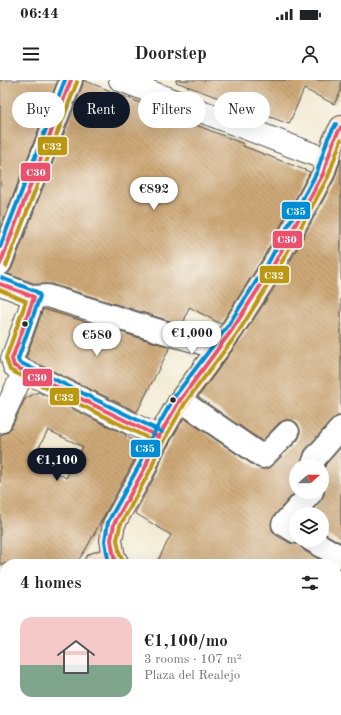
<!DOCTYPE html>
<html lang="en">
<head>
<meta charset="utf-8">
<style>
	body { margin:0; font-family:"Old Standard TT",serif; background:#f2f2f2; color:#202124; height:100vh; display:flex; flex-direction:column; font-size:15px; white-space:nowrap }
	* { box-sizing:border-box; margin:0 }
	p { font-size:13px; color:#757577 }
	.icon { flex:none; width:22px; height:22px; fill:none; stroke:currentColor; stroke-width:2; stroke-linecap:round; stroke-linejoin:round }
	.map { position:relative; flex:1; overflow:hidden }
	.drawer { position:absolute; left:0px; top:479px; width:341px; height:156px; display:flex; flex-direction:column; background:#fff; border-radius:16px 16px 0 0; box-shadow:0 4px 16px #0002 }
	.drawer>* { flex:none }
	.top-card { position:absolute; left:12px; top:12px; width:317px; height:36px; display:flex; gap:8px }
	.needle { width:26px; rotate:70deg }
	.tools { position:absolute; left:289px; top:379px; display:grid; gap:8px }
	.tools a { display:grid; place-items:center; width:40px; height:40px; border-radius:50%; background:#fff; box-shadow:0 4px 16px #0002; font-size:20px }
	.price { position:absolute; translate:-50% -34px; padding:0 9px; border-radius:14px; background:#fff; color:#222; font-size:13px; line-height:26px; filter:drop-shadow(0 1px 2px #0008) }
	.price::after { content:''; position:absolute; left:50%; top:24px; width:12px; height:9px; margin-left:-6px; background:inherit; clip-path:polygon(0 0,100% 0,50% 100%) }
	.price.active { background:#111827; color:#fff }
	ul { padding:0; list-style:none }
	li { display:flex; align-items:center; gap:12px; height:100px; padding:0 20px }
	li span { display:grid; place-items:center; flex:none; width:112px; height:80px; border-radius:12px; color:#555 }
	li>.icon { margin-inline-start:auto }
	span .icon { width:48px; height:48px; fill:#fffc; stroke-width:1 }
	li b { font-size:17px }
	h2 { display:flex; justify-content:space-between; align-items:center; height:48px; padding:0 20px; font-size:17px }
	.chip { padding:0 14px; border-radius:18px; background:#fff; box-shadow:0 4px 16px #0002; font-size:14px; line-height:36px }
	.chip.active { background:#111827; color:#fff }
	.status { display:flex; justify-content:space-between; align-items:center; height:28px; padding:0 20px; background:#fff; direction:ltr }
	.status svg { height:11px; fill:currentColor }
	header { display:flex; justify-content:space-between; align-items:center; height:52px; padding:0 20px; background:#fff; font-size:18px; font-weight:800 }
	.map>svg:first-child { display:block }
	.building { fill:url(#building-back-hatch); fill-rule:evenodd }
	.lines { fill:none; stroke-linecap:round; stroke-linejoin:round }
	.street-casing { stroke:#494844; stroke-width:24 }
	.secondary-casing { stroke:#494844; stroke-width:24 }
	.street { stroke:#fff; stroke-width:22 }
	.secondary { stroke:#fde4d1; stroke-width:22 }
	.bus-1-casing { stroke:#fdfcf7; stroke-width:7 }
	.bus-2-casing { stroke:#fdfcf7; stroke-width:7 }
	.bus-3-casing { stroke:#fdfcf7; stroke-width:7 }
	.bus-1 { stroke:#e9516c; stroke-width:4 }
	.bus-2 { stroke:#bb9812; stroke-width:4 }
	.bus-3 { stroke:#008dd4; stroke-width:4 }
	.bus-dot { fill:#2b2b2b; stroke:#fdfcf7; stroke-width:1.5 }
	.line-badge { stroke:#fdfcf7; stroke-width:1.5 }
	.badge-label { font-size:11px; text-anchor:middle; font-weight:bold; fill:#fff }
</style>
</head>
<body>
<div class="status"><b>06:44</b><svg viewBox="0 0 49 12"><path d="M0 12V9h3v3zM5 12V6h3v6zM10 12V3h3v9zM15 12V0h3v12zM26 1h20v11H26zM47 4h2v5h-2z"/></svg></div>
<header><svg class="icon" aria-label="menu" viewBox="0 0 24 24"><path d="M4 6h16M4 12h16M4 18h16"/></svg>Doorstep<svg class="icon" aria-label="person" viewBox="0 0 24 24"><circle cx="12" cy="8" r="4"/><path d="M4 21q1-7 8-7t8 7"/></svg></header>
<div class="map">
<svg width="341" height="635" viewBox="0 0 341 635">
	<defs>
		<pattern id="building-back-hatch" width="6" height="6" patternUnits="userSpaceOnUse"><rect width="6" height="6" fill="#cea877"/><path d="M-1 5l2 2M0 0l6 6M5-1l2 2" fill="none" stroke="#a78962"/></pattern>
	</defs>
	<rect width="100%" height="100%" fill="#fdfcf7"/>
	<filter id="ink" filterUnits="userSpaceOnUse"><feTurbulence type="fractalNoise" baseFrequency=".025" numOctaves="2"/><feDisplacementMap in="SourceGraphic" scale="8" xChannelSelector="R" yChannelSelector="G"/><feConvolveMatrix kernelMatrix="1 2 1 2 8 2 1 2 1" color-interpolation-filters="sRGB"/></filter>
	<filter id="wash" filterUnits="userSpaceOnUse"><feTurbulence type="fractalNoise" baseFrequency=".012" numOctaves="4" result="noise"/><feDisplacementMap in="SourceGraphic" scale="16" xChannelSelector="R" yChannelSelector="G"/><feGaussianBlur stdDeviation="0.9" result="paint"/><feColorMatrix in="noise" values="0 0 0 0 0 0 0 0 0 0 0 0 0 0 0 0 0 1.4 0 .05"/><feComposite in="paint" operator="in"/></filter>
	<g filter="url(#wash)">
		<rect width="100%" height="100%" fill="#f1e9d0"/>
		<g id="blocks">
			<g class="building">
				<polygon points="0,0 58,0 0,149"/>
				<polygon points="83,0 244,64 243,66 310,92 262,180 221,244 189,227 183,245 51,204 36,204 8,194 12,188 83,4"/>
				<polygon points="176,0 341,0 341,11 334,24 304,9 289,44 176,2"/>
				<polygon points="341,79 341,336 337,336 332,340 305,370 300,386 296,386 296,411 274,436 271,443 272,450 276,455 290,463 295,464 299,464 305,471 328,484 156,484 171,455 135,433 157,392 163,375 184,338 256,387 261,389 267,389 272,386 297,361 300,356 300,349 297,343 292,340 285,340 279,343 262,361 198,317 242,257 284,193 334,100"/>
				<polygon points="43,229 170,267 137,332 26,278"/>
				<path d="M38,312L126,355L125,356L140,364L134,381L86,469L76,484H0V357L2,354L7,352L11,348L25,319ZM48,350L83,367L66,398L33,379Z"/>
				<polygon points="341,367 341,463 322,452 322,434 309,434 321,420 324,415 324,409 322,405 322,393 326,384"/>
			</g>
		</g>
	</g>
	<g filter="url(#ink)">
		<use href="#blocks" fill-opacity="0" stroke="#494844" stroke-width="1"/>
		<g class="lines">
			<defs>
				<g id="street">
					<polyline points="120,0 328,80"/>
					<polyline points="0,184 71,0"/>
					<polyline points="0,204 34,217 47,216 176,256 218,268"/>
					<polyline points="34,217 12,279 14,286 159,357"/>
					<polyline points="180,320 263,377 288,352"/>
					<polyline points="0,342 24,291"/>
					<polyline points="312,386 315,378 341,348"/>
					<polyline points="296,452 283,444 312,412"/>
					<polyline points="311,460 341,477"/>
					<polyline points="336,552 341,546"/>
				</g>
				<g id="secondary">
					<polyline points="95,484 114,477"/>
					<polyline points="118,484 114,477 111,460 114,444 146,386 151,370 180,320 232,250 273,186 323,94 334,60 341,47"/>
					<polyline points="0,618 5,610"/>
					<polyline points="320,630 325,635"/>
					<polyline points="208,635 210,630"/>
				</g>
			</defs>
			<use href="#street" class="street-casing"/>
			<use href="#secondary" class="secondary-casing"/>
			<use href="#street" class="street"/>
			<use href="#secondary" class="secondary"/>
			<defs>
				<g id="bus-1">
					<polyline points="0,184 71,0"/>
					<polyline points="0,204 34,217 12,279 14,286 159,357"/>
					<polyline points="118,484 114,477 111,460 114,444 146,386 151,370 180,320 232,250 273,186 323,94 334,60 341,47"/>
				</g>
				<g id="bus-2">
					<polyline points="6,186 77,2"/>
					<polyline points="0,210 26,221 6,278 10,290 156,362"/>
					<polyline points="123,481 120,475 117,460 120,446 151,389 157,372 185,323 237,254 278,189 328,97 341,60"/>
				</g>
				<g id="bus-3">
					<polyline points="0,167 65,0"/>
					<polyline points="2,198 37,212 40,216 18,279 19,282 162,352"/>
					<polyline points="111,484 108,479 105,461 108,442 140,384 146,367 175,316 227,247 268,183 317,92 328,58 336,44"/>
				</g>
			</defs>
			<use href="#bus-1" class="bus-1-casing"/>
			<use href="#bus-2" class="bus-2-casing"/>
			<use href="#bus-3" class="bus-3-casing"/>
			<use href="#bus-1" class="bus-1"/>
			<use href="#bus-2" class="bus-2"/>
			<use href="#bus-3" class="bus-3"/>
		</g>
	</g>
	<g class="bus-dot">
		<circle cx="25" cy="244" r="3.5"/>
		<circle cx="173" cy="320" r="3.5"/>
	</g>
	<g class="line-badge">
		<rect x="37" y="56" width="31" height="20" rx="4" fill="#bb9812"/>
		<rect x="20" y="82" width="31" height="20" rx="4" fill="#e9516c"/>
		<rect x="281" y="121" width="30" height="19" rx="4" fill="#008dd4"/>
		<rect x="272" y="150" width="31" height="19" rx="4" fill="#e9516c"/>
		<rect x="259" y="185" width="31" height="19" rx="4" fill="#bb9812"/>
		<rect x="22" y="288" width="31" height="19" rx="4" fill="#e9516c"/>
		<rect x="49" y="307" width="31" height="19" rx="4" fill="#bb9812"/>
		<rect x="130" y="359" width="31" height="19" rx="4" fill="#008dd4"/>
	</g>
	<g class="badge-label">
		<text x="52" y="70">C32</text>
		<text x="36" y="96">C30</text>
		<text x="296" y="135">C35</text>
		<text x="287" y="163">C30</text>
		<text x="274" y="199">C32</text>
		<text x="37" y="301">C30</text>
		<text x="64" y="321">C32</text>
		<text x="145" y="372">C35</text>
	</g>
</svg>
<div class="tools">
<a><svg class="needle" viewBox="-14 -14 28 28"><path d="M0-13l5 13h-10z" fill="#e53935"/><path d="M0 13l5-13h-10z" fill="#757577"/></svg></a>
<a><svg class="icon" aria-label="layers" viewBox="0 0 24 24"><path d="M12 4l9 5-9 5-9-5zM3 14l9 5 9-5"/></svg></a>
</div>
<b class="price" style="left:154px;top:131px">€892</b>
<b class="price" style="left:192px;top:275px">€1,000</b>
<b class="price" style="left:97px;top:277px">€580</b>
<b class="price active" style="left:57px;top:402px">€1,100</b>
<div class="top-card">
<a class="chip">Buy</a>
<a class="chip active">Rent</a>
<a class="chip">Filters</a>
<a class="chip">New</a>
</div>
<section class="drawer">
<h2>4 homes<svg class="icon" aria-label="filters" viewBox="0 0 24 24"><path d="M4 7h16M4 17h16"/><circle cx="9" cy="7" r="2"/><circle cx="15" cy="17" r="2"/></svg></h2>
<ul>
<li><span style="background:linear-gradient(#f6c9c9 60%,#7fa58c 0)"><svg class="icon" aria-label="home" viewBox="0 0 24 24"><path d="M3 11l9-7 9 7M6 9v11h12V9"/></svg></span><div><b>€1,100/mo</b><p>3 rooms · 107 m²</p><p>Plaza del Realejo</p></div></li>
</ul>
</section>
</div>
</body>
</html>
